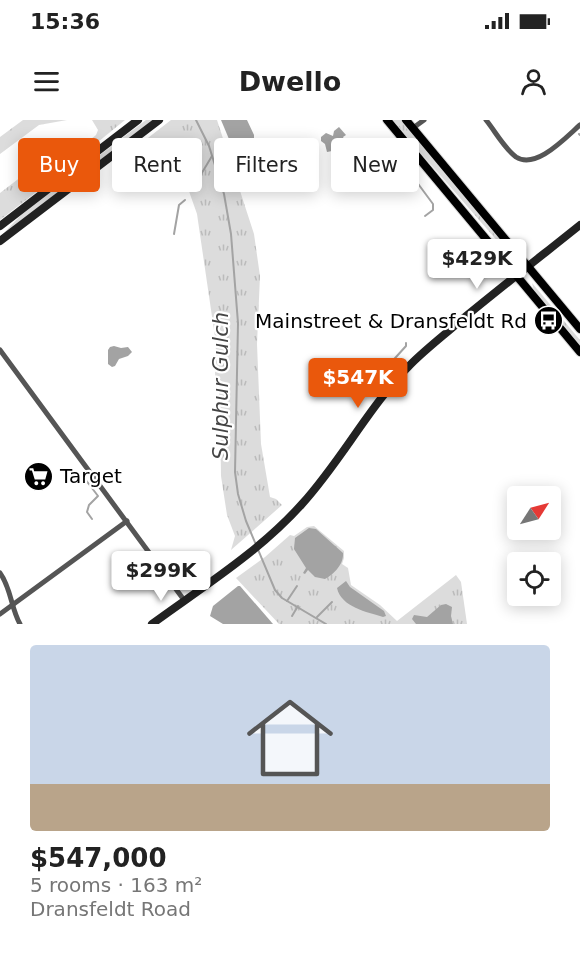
<!DOCTYPE html>
<html lang="en">
<head>
<meta charset="utf-8">
<style>
	body { margin:0; font-family:"DejaVu Sans",sans-serif; background:#f2f2f2; color:#222; height:100vh; display:flex; flex-direction:column; font-size:22px; white-space:nowrap }
	* { box-sizing:border-box; margin:0 }
	p { font-size:20px; color:#767676 }
	.icon { flex:none; width:33px; height:33px; fill:none; stroke:currentColor; stroke-width:2; stroke-linecap:round; stroke-linejoin:round }
	.map { position:relative; height:504px; overflow:hidden }
	.drawer { display:flex; flex-direction:column; background:#fff; flex:1 }
	.drawer>* { flex:none }
	.guide { position:absolute; left:18px; top:18px; width:544px; height:54px; display:flex; gap:12px }
	.needle { width:39px; rotate:54deg }
	.buttons { position:absolute; left:507px; top:366px; display:grid; gap:12px }
	.buttons a { display:grid; place-items:center; width:54px; height:54px; border-radius:6px; background:#fff; box-shadow:0 3px 15px #0003; font-size:30px }
	.price { position:absolute; translate:-50% -51px; padding:0 14px; border-radius:6px; background:#fff; color:#222; font-size:20px; line-height:39px; filter:drop-shadow(0 2px 3px #0008) }
	.price::after { content:''; position:absolute; left:50%; top:36px; width:18px; height:14px; margin-left:-9px; background:inherit; clip-path:polygon(0 0,100% 0,50% 100%) }
	.price.current { background:#ea580c; color:#fff }
	ul { padding:0; list-style:none }
	li { display:grid; align-content:center; gap:12px; height:318px; padding:0 30px }
	li+li { border-top:2px solid #e0e0e0 }
	li span { display:grid; place-items:center; height:186px; border-radius:6px; color:#555 }
	li>.icon { margin-inline-start:auto }
	span .icon { width:108px; height:108px; fill:#fffc; stroke-width:1 }
	li b { font-size:26px }
	.pill { padding:0 21px; border-radius:6px; background:#fff; box-shadow:0 3px 15px #0003; font-size:21px; line-height:54px }
	.pill.current { background:#ea580c; color:#fff }
	.status { display:flex; justify-content:space-between; align-items:center; height:42px; padding:0 30px; background:#fff; direction:ltr }
	.status svg { height:16px; fill:currentColor }
	header { display:flex; justify-content:space-between; align-items:center; height:78px; padding:0 30px; background:#fff; font-size:27px; font-weight:600 }
	.map>svg:first-child { display:block }
	.grass { fill:url(#grass-tufts) }
	.water { fill:#a3a3a3 }
	.lines { fill:none; stroke-linecap:round; stroke-linejoin:round }
	.stream { stroke:#a3a3a3; stroke-width:2 }
	.primary-casing { stroke:#dbdbdb; stroke-width:10 }
	.street { stroke:#555; stroke-width:5 }
	.secondary { stroke:#222; stroke-width:8 }
	.primary { stroke:#000; stroke-width:8 }
	.labels { text-anchor:middle; dominant-baseline:central; stroke-width:4.5; stroke-linejoin:round; paint-order:stroke }
	.poi-label { font-size:20px; fill:#000; stroke:#fff; text-anchor:end }
	.water-label { font-size:21px; font-style:italic; fill:#444; stroke:#fff }
</style>
</head>
<body>
<div class="status"><b>15:36</b><svg viewBox="0 0 49 12"><path d="M0 12V9h3v3zM5 12V6h3v6zM10 12V3h3v9zM15 12V0h3v12zM26 1h20v11H26zM47 4h2v5h-2z"/></svg></div>
<header><svg class="icon" aria-label="menu" viewBox="0 0 24 24"><path d="M4 6h16M4 12h16M4 18h16"/></svg>Dwello<svg class="icon" aria-label="person" viewBox="0 0 24 24"><circle cx="12" cy="8" r="4"/><path d="M4 21q1-7 8-7t8 7"/></svg></header>
<div class="map">
<svg width="580" height="504" viewBox="0 0 580 504">
	<defs>
		<pattern id="grass-tufts" width="24" height="20" patternUnits="userSpaceOnUse" patternTransform="scale(1.5)"><rect width="24" height="20" fill="#dcdcdc"/><path d="M3 7l-1-3M5 7V3M7 7l1-3M15 17l-1-3M17 17v-4M19 17l1-3" fill="none" stroke="#bbb"/></pattern>
	</defs>
	<rect width="100%" height="100%" fill="#fff"/>
	<g class="grass">
		<polygon points="23,0 67,0 39,5 0,34 0,17"/>
		<polygon points="92,0 125,0 61,52 51,52 41,60 39,70 0,100 0,73 30,50 66,30 81,27 96,15 98,10"/>
		<polygon points="146,0 153,0 0,117 21,95"/>
		<polygon points="171,0 217,0 254,114 260,156 257,224 261,324 270,377 276,379 282,385 231,430 235,416 227,395 221,356 220,279 215,254 216,224 197,94 184,57 163,29 144,21"/>
		<polygon points="392,0 401,0 506,127 513,139"/>
		<polygon points="532,163 580,220 580,226 534,171"/>
		<polygon points="314,406 344,431 344,438 342,444 348,448 351,465 380,485 397,501 456,455 461,462 467,504 279,504 236,458 265,437 290,415 294,416 307,407"/>
	</g>
	<g class="water">
		<polygon points="221,0 247,0 254,15 254,23 240,32 234,31"/>
		<polygon points="339,7 346,15 343,17 344,19 333,27 332,31 327,32 325,24 321,21 321,17 326,13 333,16 334,11"/>
		<polygon points="114,226 121,228 128,227 132,232 128,236 119,239 115,246 112,247 108,244 108,230 110,227"/>
		<path d="M309,408L316,409L343,433C344,444 334,454 325,459L315,457L308,450L305,454L303,453L306,448L294,429L295,418Z"/>
		<path d="M346,461L350,467L384,491L386,496L383,497C367,492 341,487 337,468Z"/>
		<polygon points="238,466 240,466 273,504 223,504 210,496 213,486"/>
		<polygon points="446,484 452,487 451,496 453,504 416,504 412,499 414,495 427,497 441,485"/>
	</g>
	<g class="lines">
		<g class="stream">
			<polyline points="196,0 209,26 224,74 231,114 238,203 235,352 238,374 246,401 275,470 282,478 326,504"/>
			<polyline points="579,14 580,15"/>
			<polyline points="416,61 433,84 433,90 425,96"/>
			<polyline points="194,66 212,36"/>
			<polyline points="174,114 179,85 185,80"/>
			<polyline points="354,267 359,270 368,268 406,226 406,223"/>
			<polyline points="82,355 98,376 89,385 87,392 92,399"/>
			<polyline points="287,481 297,466"/>
			<polyline points="292,496 298,486"/>
			<polyline points="317,497 332,482"/>
		</g>
		<defs>
			<g id="primary">
				<polyline points="387,0 580,232"/>
				<polyline points="406,0 580,209"/>
			</g>
		</defs>
		<use href="#primary" class="primary-casing"/>
		<g class="street">
			<path d="M486,0C495,11 504,28 516,37C536,50 565,18 580,5"/>
			<polyline points="413,8 424,0"/>
			<polyline points="0,230 184,480"/>
			<path d="M0,453C11,468 11,488 20,504"/>
			<polyline points="0,494 127,401"/>
		</g>
		<g class="secondary">
			<polyline points="0,106 138,0"/>
			<polyline points="0,121 159,0"/>
			<path d="M152,504C204,466 259,432 302,384C342,340 369,286 411,244C426,229 443,216 459,202C499,169 540,137 580,105"/>
		</g>
		<use href="#primary" class="primary"/>
	</g>
	<defs>
		<symbol id="bus-disc" viewBox="-11 -11 22 22"><circle r="9.5" fill="#000" stroke="#fff"/><path d="M-5-6H5V4H4V6H2V4H-2V6H-4V4H-5ZM-3.5-4V0h7V-4ZM-3.5 1.2v1.5H-2V1.2ZM2 1.2v1.5H3.5V1.2Z" fill="#fff"/></symbol>
		<symbol id="supermarket-disc" viewBox="-11 -11 22 22"><circle r="9.5" fill="#000" stroke="#fff"/><path d="M-6-5.5h2.5l.6 2H6L4.5 2H-2.5L-4.4-4H-6ZM-1.5 3.2a1.3 1.3 0 1 0 .1 0ZM3 3.2a1.3 1.3 0 1 0 .1 0Z" fill="#fff"/></symbol>
	</defs>
	<g fill-rule="evenodd">
		<use href="#bus-disc" x="532" y="184" width="33" height="33"/>
		<use href="#supermarket-disc" x="22" y="340" width="33" height="33"/>
	</g>
	<g class="labels">
		<g class="poi-label">
			<text x="527" y="201">Mainstreet &amp; Dransfeldt Rd</text>
			<text x="60" y="356" text-anchor="start">Target</text>
		</g>
		<g class="water-label">
			<text transform="translate(221 266) rotate(-90)">Sulphur Gulch</text>
		</g>
	</g>
</svg>
<div class="buttons">
<a><svg class="needle" viewBox="-14 -14 28 28"><path d="M0-13l5 13h-10z" fill="#e53935"/><path d="M0 13l5-13h-10z" fill="#767676"/></svg></a>
<a><svg class="icon" aria-label="locate" viewBox="0 0 24 24"><circle cx="12" cy="12" r="6"/><path d="M12 2v4M12 18v4M2 12h4M18 12h4"/></svg></a>
</div>
<b class="price" style="left:477px;top:170px">$429K</b>
<b class="price current" style="left:358px;top:289px">$547K</b>
<b class="price" style="left:161px;top:482px">$299K</b>
<div class="guide">
<a class="pill current">Buy</a>
<a class="pill">Rent</a>
<a class="pill">Filters</a>
<a class="pill">New</a>
</div>
</div>
<section class="drawer">
<ul>
<li><span style="background:linear-gradient(#c9d6e8 75%,#b9a48a 0)"><svg class="icon" aria-label="home" viewBox="0 0 24 24"><path d="M3 11l9-7 9 7M6 9v11h12V9"/></svg></span><div><b>$547,000</b><p>5 rooms · 163 m²</p><p>Dransfeldt Road</p></div></li>
</ul>
</section>
</body>
</html>
